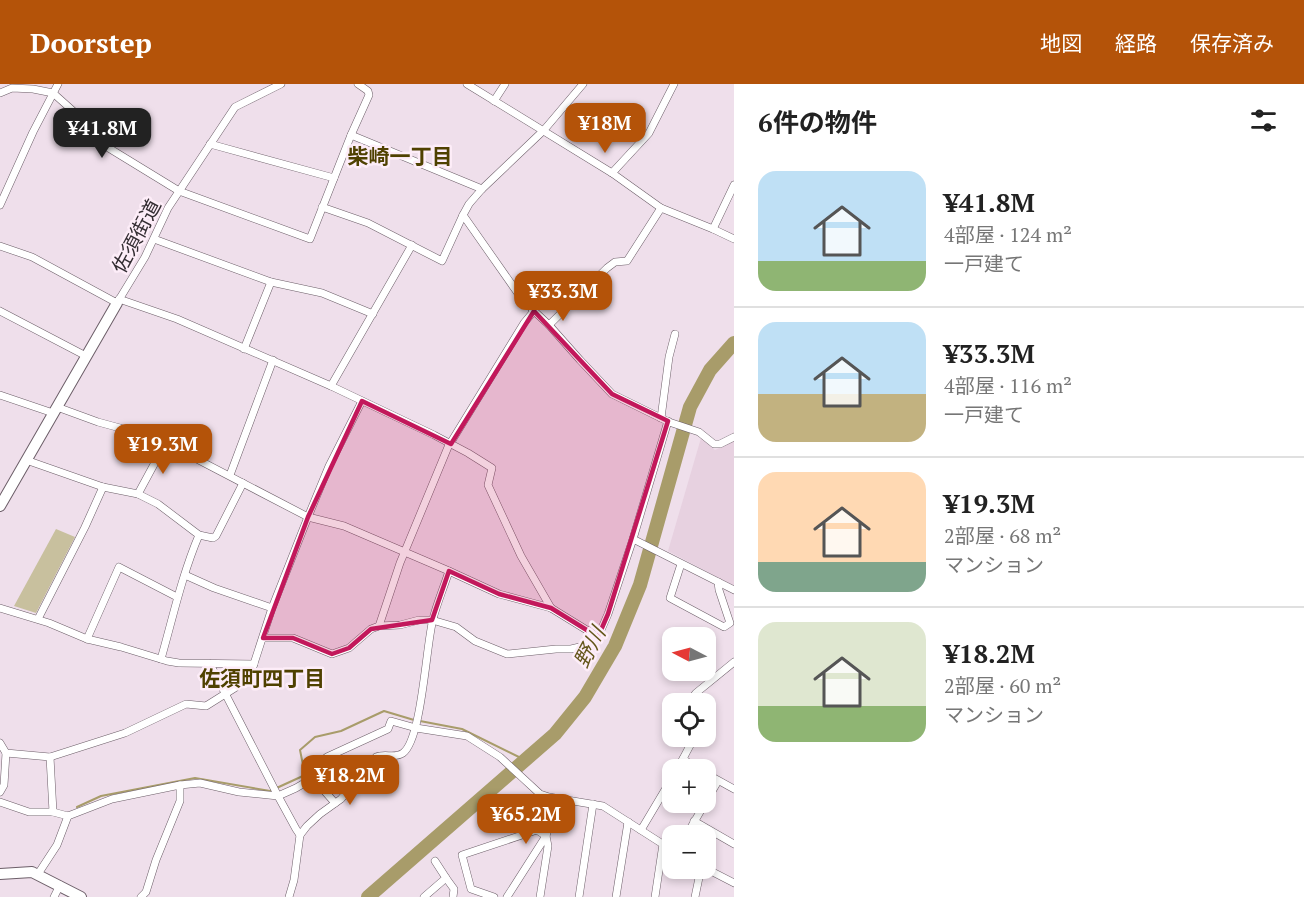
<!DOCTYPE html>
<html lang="ja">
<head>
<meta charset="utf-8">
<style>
	body { margin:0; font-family:"PT Serif","Noto Sans JP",serif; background:#f2f2f2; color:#222; height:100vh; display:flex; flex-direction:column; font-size:22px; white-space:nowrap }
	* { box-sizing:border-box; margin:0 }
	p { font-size:20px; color:#767676 }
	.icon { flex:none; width:33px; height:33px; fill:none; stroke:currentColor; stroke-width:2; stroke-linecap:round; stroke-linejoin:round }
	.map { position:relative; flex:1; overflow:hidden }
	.sheet { display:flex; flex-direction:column; background:#fff; width:570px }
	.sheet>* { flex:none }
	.needle { width:39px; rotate:276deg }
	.tools { position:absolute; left:662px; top:543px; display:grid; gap:12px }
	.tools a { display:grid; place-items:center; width:54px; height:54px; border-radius:12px; background:#fff; box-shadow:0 3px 9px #0003; font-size:30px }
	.price { position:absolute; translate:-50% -51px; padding:0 14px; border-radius:12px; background:#b45309; color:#fff; font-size:20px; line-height:39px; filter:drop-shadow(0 2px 3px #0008) }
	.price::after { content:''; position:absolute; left:50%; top:36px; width:18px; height:14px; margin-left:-9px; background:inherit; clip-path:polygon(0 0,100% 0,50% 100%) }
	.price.on { background:#222; color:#fff }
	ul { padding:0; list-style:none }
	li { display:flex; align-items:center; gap:18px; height:150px; padding:0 24px }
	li+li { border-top:2px solid #e0e0e0 }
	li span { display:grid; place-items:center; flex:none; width:168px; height:120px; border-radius:18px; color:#555 }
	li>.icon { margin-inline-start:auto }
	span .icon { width:72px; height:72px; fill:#fffc; stroke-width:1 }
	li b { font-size:26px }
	h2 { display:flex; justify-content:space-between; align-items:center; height:72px; padding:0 24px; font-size:26px }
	header { display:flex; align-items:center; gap:36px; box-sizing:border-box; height:84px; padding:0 30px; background:#b45309; color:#fff }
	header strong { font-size:28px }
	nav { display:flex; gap:33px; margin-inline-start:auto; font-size:21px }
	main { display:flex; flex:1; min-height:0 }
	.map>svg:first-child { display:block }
	.built { fill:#e7d1e0 }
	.park { fill:#c8c09e }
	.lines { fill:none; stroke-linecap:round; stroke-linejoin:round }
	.stream { stroke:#a89c6a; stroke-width:2 }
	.river { stroke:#a89c6a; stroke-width:14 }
	.street-casing { stroke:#6c5e68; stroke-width:8 }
	.secondary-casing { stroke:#6c5e68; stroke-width:12 }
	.street { stroke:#fff; stroke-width:7 }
	.secondary { stroke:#fff; stroke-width:10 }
	.marked { fill:#c2185b; fill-opacity:0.2; stroke:#c2185b; stroke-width:4.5; stroke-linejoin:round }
	.labels { text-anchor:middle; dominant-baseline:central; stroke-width:5; stroke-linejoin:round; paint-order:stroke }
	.street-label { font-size:20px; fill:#332d32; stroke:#fdedf8 }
	.neighbourhood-label { font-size:21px; font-weight:bold; fill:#4f4100; stroke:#fdedf8 }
	.water-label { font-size:21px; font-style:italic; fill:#64561a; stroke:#fdedf8 }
</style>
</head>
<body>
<header>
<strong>Doorstep</strong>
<nav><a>地図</a><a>経路</a><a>保存済み</a></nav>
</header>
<main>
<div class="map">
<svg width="734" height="813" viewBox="0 0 734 813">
	<rect width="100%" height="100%" fill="#efdfeb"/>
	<polygon class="built" points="701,354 715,366 734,357 734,502 668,467"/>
	<polygon class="park" points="56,445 75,453 36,529 14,522"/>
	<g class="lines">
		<g class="stream">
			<polyline points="420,637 462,645 525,676"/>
			<polyline points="77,723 101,712 195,694 270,707 305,691 300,666 315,653 341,647 384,627 414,636"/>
		</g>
		<polyline class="river" points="368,813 555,650 585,613 615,562 640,501 690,323 710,286 734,259"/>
		<defs>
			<g id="street">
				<polyline points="467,0 612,89 661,124 713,145 734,155"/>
				<polyline points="0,9 12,4 33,5 53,9 81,34 94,55 179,107 310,155 351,51 369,11 368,7 358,0"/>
				<polyline points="494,17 505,0"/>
				<polyline points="351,51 482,105"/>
				<polyline points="210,60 334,94"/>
				<polyline points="612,89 649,49 674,0"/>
				<polyline points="0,121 33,48 58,0"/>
				<polyline points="322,123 368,139 442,177 463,131 469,120 482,105 544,46 583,0"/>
				<polyline points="463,131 517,208 534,227 549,241 580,276 612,310 669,338 699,348 714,360 720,360 734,353"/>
				<polyline points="713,145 734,101"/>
				<polyline points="154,155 271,198 322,209 373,230"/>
				<polyline points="0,162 32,173 117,219 145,173 168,124 235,23 281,0"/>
				<polyline points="119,215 177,235 331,302 434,351 468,369 492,384 488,401 521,472 551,524"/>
				<polyline points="0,227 86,272"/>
				<polyline points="549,241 607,184 615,178 627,177 661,124"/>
				<polyline points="244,265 271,198"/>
				<polyline points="331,302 412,161"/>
				<polyline points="0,311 53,329"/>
				<polyline points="57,323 98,338 120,344 165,360 189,371 308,433 344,442 449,487 499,510 551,524 598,553"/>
				<polyline points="661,334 669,273 675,250"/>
				<polyline points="26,376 103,403 138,410 158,420 199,451 213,454 216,452 243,399"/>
				<polyline points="230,391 273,276"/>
				<polyline points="138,410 165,360"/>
				<polyline points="633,455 734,506"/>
				<polyline points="681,480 670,514 724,543 730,539 719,506 718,498"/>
				<polyline points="185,491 214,504 272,524"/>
				<polyline points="0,524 49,539 87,555 121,563 167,577 179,579 254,580"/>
				<polyline points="38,535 85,443 103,403"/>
				<polyline points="379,542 400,479 448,363 524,239 534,227"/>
				<polyline points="263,554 293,554 332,570 349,564 371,545 379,542 400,541 419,536 432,536 456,543 475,557 507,570 556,565 571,565 584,562 598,553 608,530 633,455 668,337"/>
				<polyline points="87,555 119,483 177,513"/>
				<path d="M161,575C173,533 182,491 199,451"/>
				<polyline points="210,580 278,712 296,745 300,751"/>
				<polyline points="687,620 696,609 734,578"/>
				<polyline points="0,659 6,669 50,673 53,728"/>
				<polyline points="50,673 125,649 186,620 206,622 249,595 272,524 308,433 329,382 362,317"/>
				<polyline points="683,675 699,686"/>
				<polyline points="677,686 695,652"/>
				<polyline points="705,689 734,705"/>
				<polyline points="0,708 4,701 6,669"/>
				<polyline points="0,718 29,728 53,728 68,732 112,715 180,701 200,699 239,708 278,712 296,704 313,694"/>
				<polyline points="335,719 313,694 312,684 327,673 388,645 391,637 416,644 467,652 500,673 540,710 549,713 603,722 672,766"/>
				<polyline points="694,737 734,760"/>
				<polyline points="641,746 672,694"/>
				<polyline points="686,752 718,697"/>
				<polyline points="705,784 734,799"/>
				<polyline points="38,790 57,761 68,732"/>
				<polyline points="446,794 454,805 453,813"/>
				<polyline points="54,813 60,801"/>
				<polyline points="141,813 146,808 156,776 180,717 180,701"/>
				<path d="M289,813L294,796L300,751L307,742L320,730L341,715L376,673C385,669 395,675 403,669C422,655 426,561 433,535C437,519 444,503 449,487"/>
				<polyline points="424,813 446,794 435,777"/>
				<polyline points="494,813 471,805 462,771 537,746 546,752 548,762 540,813"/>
				<polyline points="507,813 546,752 557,714"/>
				<polyline points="579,813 593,720"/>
				<polyline points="616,813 628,738"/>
				<polyline points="655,813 663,760"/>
				<polyline points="695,813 701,784"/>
			</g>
			<g id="secondary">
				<polyline points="0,422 117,219"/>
				<polyline points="0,790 32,788 81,813"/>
			</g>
		</defs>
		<use href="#street" class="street-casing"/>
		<use href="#secondary" class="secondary-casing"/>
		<use href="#street" class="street"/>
		<use href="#secondary" class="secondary"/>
	</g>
	<path class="marked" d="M534,227L612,310L668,337L608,530L598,553L551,524L499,510L449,487L432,536L371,545L349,564L332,570L293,554H263L308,433L362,317L451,360Z"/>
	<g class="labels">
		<g class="street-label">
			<text transform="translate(136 152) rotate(-62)">佐須街道</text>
		</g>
		<g class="neighbourhood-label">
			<text x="400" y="72">柴崎一丁目</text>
			<text x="262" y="594">佐須町四丁目</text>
		</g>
		<g class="water-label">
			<text transform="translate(589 563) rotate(-62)">野川</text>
		</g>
	</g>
</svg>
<div class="tools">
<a><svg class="needle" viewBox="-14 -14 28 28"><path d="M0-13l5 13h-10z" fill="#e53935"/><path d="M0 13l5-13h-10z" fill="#767676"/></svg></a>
<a><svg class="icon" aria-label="locate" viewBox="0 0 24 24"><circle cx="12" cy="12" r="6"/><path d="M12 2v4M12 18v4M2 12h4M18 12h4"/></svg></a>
<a>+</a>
<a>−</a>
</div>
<b class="price" style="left:605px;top:70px">¥18M</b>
<b class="price on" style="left:102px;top:75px">¥41.8M</b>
<b class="price" style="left:563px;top:238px">¥33.3M</b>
<b class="price" style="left:163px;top:391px">¥19.3M</b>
<b class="price" style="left:350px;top:722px">¥18.2M</b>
<b class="price" style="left:526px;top:761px">¥65.2M</b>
</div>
<section class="sheet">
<h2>6件の物件<svg class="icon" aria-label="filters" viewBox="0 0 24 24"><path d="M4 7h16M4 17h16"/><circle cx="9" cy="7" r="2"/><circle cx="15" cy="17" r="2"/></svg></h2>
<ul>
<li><span style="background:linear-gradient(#bfe0f5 75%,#8fb573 0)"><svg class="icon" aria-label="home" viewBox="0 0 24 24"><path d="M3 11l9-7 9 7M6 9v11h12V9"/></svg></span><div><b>¥41.8M</b><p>4部屋 · 124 m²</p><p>一戸建て</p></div></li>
<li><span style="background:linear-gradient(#bfe0f5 60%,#c2b280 0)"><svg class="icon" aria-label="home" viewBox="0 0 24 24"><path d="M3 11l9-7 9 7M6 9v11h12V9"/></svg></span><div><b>¥33.3M</b><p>4部屋 · 116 m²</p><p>一戸建て</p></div></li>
<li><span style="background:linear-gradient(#ffd9b3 75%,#7fa58c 0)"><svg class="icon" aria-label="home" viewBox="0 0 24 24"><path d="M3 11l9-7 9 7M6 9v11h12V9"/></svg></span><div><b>¥19.3M</b><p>2部屋 · 68 m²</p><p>マンション</p></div></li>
<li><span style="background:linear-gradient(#dfe7d0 70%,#8fb573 0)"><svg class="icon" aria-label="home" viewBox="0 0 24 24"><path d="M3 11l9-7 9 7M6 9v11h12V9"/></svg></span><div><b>¥18.2M</b><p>2部屋 · 60 m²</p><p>マンション</p></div></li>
</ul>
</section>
</main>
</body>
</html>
